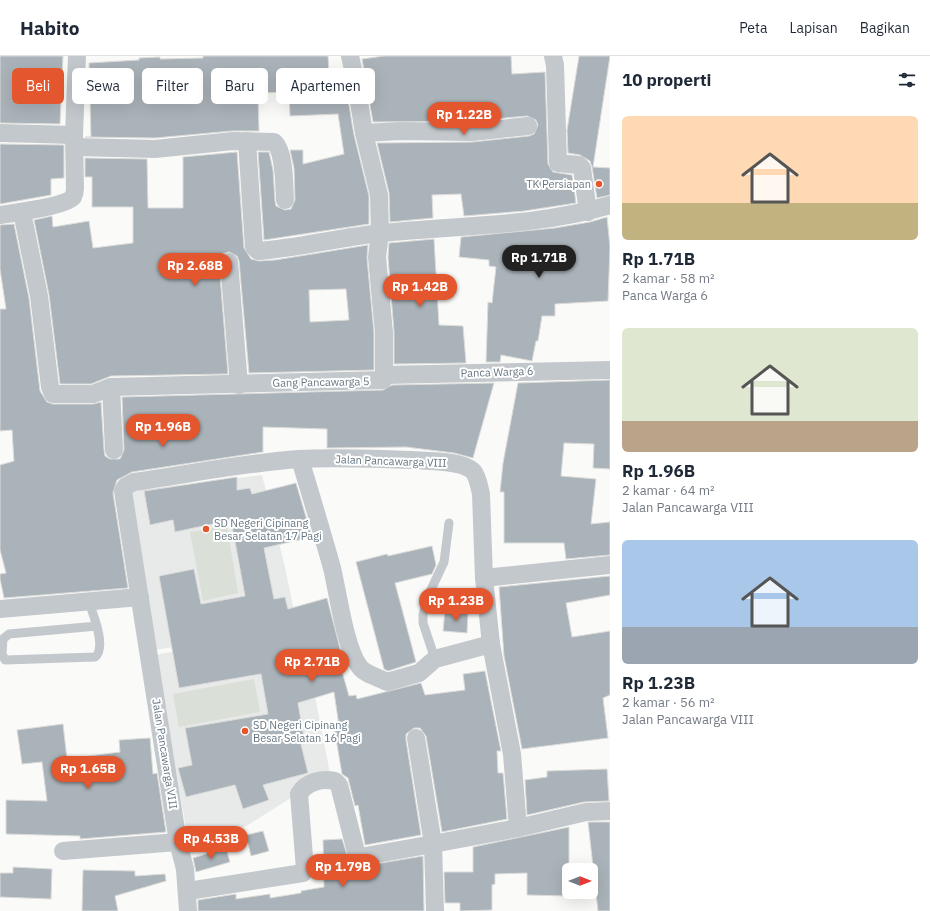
<!DOCTYPE html>
<html lang="id">
<head>
<meta charset="utf-8">
<style>
	body { margin:0; font-family:"IBM Plex Sans",sans-serif; background:#f2f2f3; color:#1f2937; height:100vh; display:flex; flex-direction:column; font-size:15px; white-space:nowrap }
	* { box-sizing:border-box; margin:0 }
	p { font-size:13px; color:#747a83 }
	.icon { flex:none; width:22px; height:22px; fill:none; stroke:currentColor; stroke-width:2; stroke-linecap:round; stroke-linejoin:round }
	.map { position:relative; flex:1; overflow:hidden }
	.details { display:flex; flex-direction:column; background:#fff; width:320px }
	.details>* { flex:none }
	.guide { position:absolute; left:12px; top:12px; width:380px; height:36px; display:flex; gap:8px }
	.needle { width:26px; rotate:90deg }
	.tools { position:absolute; left:562px; top:807px; display:grid; gap:8px }
	.tools a { display:grid; place-items:center; width:36px; height:36px; border-radius:6px; background:#fff; box-shadow:0 4px 16px #0002; font-size:20px }
	.price { position:absolute; translate:-50% -34px; padding:0 9px; border-radius:14px; background:#e4572e; color:#fff; font-size:13px; line-height:26px; filter:drop-shadow(0 1px 2px #0008) }
	.price::after { content:''; position:absolute; left:50%; top:24px; width:12px; height:9px; margin-left:-6px; background:inherit; clip-path:polygon(0 0,100% 0,50% 100%) }
	.price.current { background:#222; color:#fff }
	ul { padding:0; list-style:none }
	li { display:grid; align-content:center; gap:8px; height:212px; padding:0 12px }
	li span { display:grid; place-items:center; height:124px; border-radius:6px; color:#555 }
	li>.icon { margin-inline-start:auto }
	span .icon { width:72px; height:72px; fill:#fffc; stroke-width:1 }
	li b { font-size:17px }
	h2 { display:flex; justify-content:space-between; align-items:center; height:48px; padding:0 12px; font-size:17px }
	.chip { padding:0 14px; border-radius:6px; background:#fff; box-shadow:0 4px 16px #0002; font-size:14px; line-height:36px }
	.chip.current { background:#e4572e; color:#fff }
	header { display:flex; align-items:center; gap:24px; box-sizing:border-box; height:56px; padding:0 20px; background:#fff; border-bottom:1px solid #e0e1e3 }
	header strong { font-size:19px }
	nav { display:flex; gap:22px; margin-inline-start:auto; font-size:14px }
	main { display:flex; flex:1; min-height:0 }
	.map>svg:first-child { display:block }
	.built { fill:#e8e9e9 }
	.green { fill:#dadfd7 }
	.building { fill:#aab3b9; stroke:#dcdcda; fill-rule:evenodd }
	.lines { fill:none; stroke-linecap:round; stroke-linejoin:round }
	.service { stroke:#c3c8cc; stroke-width:9 }
	.minor { stroke:#c3c8cc; stroke-width:18 }
	.poi-dot { fill:#e4572e; stroke:#fff; stroke-width:1.5 }
	.labels { text-anchor:middle; dominant-baseline:central; stroke-width:4; stroke-linejoin:round; paint-order:stroke }
	.poi-label { font-size:11px; fill:#657683; stroke:#fff; text-anchor:start }
	.street-label { font-size:11px; fill:#657683; stroke:#fff }
</style>
</head>
<body>
<header>
<strong>Habito</strong>
<nav><a>Peta</a><a>Lapisan</a><a>Bagikan</a></nav>
</header>
<main>
<div class="map">
<svg width="610" height="855" viewBox="0 0 610 855">
	<rect width="100%" height="100%" fill="#fafaf8"/>
	<g class="built">
		<polygon points="262,419 285,511 297,570 155,594 131,435"/>
		<polygon points="302,574 330,717 248,769 191,798 154,599"/>
	</g>
	<g class="green">
		<polygon points="227,470 238,537 203,545 190,476"/>
		<polygon points="254,623 260,656 179,671 173,638"/>
	</g>
	<g class="building">
		<polygon points="0,0 63,0 60,68 0,67"/>
		<polygon points="203,0 328,0 330,33 346,32 354,79 369,140 369,168 264,184 258,96 269,96 273,114 275,145 276,150 285,154 291,153 295,144 294,112 290,94 303,94 303,108 344,98 338,58 290,60 289,36 258,37 259,75 232,75 155,82 85,81 91,81 89,7 139,4 139,2 160,1 160,3 203,2"/>
		<polygon points="384,0 511,0 512,18 545,16 548,108 553,116 572,119 576,147 524,155 464,160 461,138 432,139 433,162 390,166 389,137 377,87 472,86 529,80 534,78 538,69 536,64 527,60 472,65 373,66 362,3"/>
		<polygon points="579,0 610,0 593,111 610,112 610,139 597,142 592,111 590,105 580,99 568,97 567,74"/>
		<polygon points="0,88 64,89 64,122 51,123 51,139 0,148"/>
		<path d="M237,96L244,192L251,203L259,205L275,204L368,189L367,202L374,277V314L249,317L239,205L237,200L229,196L223,198L219,207L228,318L111,320L91,328H60L49,239L34,164L52,160L53,171L89,165L93,192L133,187V151H92V121H85V102L147,103L148,152H183V101ZM346,233L349,264L310,266L309,234Z"/>
		<polygon points="607,161 610,191 608,245 555,248 555,260 542,260 538,285 536,285 532,305 501,299 500,306 486,306 488,246 492,247 496,211 489,210 489,204 459,201 461,181 555,172 590,166"/>
		<polygon points="14,168 29,242 40,335 47,346 53,348 93,348 101,346 104,394 105,400 110,403 120,403 124,394 122,341 383,334 392,329 494,327 473,402 454,397 406,391 327,392 327,373 263,371 263,396 132,416 117,424 113,437 128,532 4,542 0,523 0,518 6,517 0,494 0,409 14,405 12,374 0,375 0,253 6,253 0,213 0,169"/>
		<polygon points="434,183 439,269 463,270 466,307 394,308 394,276 388,201 389,187"/>
		<polygon points="610,324 610,413 593,412 594,388 564,387 561,420 596,423 591,468 610,466 610,499 566,503 564,487 504,487 504,436 500,436 503,407 518,327"/>
		<polygon points="237,421 237,434 250,432 252,438 296,427 312,481 264,492 274,543 285,541 288,553 327,542 342,600 338,601 349,640 356,639 357,643 421,627 425,639 465,634 463,618 485,615 501,695 497,695 498,717 503,717 507,763 442,776 426,680 420,672 414,672 406,678 406,684 421,779 365,789 358,749 355,750 348,722 342,718 334,671 339,670 334,636 298,647 305,688 301,688 308,717 263,729 269,744 243,753 235,729 186,741 178,712 192,709 185,672 268,658 261,618 179,632 159,520 194,513 201,548 245,540 231,464 175,476 173,464 150,469 144,435"/>
		<polygon points="432,490 436,509 432,518 395,527 416,606 388,615 384,613 356,506 387,498 388,500"/>
		<polygon points="610,520 610,539 566,547 572,581 610,575 610,639 603,642 608,682 522,693 504,600 499,531"/>
		<polygon points="445,554 468,556 467,577 443,575"/>
		<polygon points="63,668 67,703 120,696 119,684 150,682 153,718 157,717 166,776 80,783 80,780 6,778 6,744 47,745 42,706 22,708 17,674"/>
		<polygon points="607,713 609,745 584,746 527,759 525,724 547,721 547,715"/>
		<polygon points="588,766 610,766 610,855 598,855"/>
		<polygon points="569,771 569,840 527,839 527,817 495,818 495,828 492,829 492,854 460,855 460,847 445,847 444,816 473,816 473,791"/>
		<polygon points="263,775 269,795 251,800 246,779"/>
		<polygon points="342,783 348,802 357,811 423,800 424,855 198,855 198,844 236,838 236,843 270,838 270,842 301,837 301,835 324,831 323,784"/>
		<polygon points="226,792 230,806 196,816 193,802"/>
		<polygon points="13,811 52,813 51,843 0,841 0,817 13,817"/>
		<polygon points="83,814 135,815 135,820 165,818 166,825 115,840 118,855 82,855"/>
	</g>
	<g class="lines">
		<g class="service">
			<path d="M89,546C93,558 107,592 95,601L5,604L2,598L3,583L9,578L97,570"/>
			<polyline points="435,603 423,567 423,559 428,540 444,506 449,467"/>
		</g>
		<g class="minor">
			<polyline points="553,0 555,9 558,107 579,109 582,112 588,156"/>
			<polyline points="0,77 74,79"/>
			<polyline points="364,77 401,75 472,76 528,70"/>
			<path d="M247,85L254,191L258,195C300,192 340,181 382,177C458,169 536,171 610,149"/>
			<path d="M75,91L155,93L233,85L274,86C285,96 284,129 285,144"/>
			<polyline points="22,156 39,240 50,331 53,338 93,338 111,331 383,324 384,319 384,277 377,201 380,177 379,139 364,77 356,27 350,0"/>
			<path d="M0,159C13,157 66,150 73,141C74,139 75,134 75,132L74,79L77,0"/>
			<polyline points="229,206 239,329"/>
			<polyline points="384,319 610,314"/>
			<polyline points="111,331 114,394"/>
			<path d="M300,403C311,440 322,476 332,512C338,537 345,591 359,610C364,618 378,621 387,626L419,617L435,603L491,588"/>
			<polyline points="484,522 610,509"/>
			<polyline points="0,553 140,541"/>
			<polyline points="63,795 178,786"/>
			<path d="M188,835L303,817L305,813L299,738C306,726 322,722 335,725L339,729L356,796L360,801L433,788L416,682"/>
			<path d="M188,855L185,813L178,786L123,435L126,430L134,426C189,418 244,407 299,403C336,401 374,403 411,404C426,405 462,404 473,415C478,421 479,430 481,438L484,522L491,588L512,698L518,772"/>
			<polyline points="435,855 433,788 518,772 586,756 610,755"/>
		</g>
	</g>
	<g class="poi-dot">
		<circle cx="599" cy="128" r="4"/>
		<circle cx="206" cy="473" r="4"/>
		<circle cx="245" cy="675" r="4"/>
	</g>
	<g class="labels">
		<g class="poi-label">
			<text x="591" y="128" text-anchor="end">TK Persiapan</text>
			<text x="214" y="467">SD Negeri Cipinang<tspan x="214" dy="13">Besar Selatan 17 Pagi</tspan></text>
			<text x="253" y="669">SD Negeri Cipinang<tspan x="253" dy="13">Besar Selatan 16 Pagi</tspan></text>
		</g>
		<g class="street-label">
			<text transform="translate(497 316) rotate(-2)">Panca Warga 6</text>
			<text transform="translate(321 326) rotate(-1)">Gang Pancawarga 5</text>
			<text transform="translate(391 405) rotate(2)">Jalan Pancawarga VIII</text>
			<text transform="translate(165 698) rotate(81)">Jalan Pancawarga VIII</text>
		</g>
	</g>
</svg>
<div class="tools">
<a><svg class="needle" viewBox="-14 -14 28 28"><path d="M0-13l5 13h-10z" fill="#e53935"/><path d="M0 13l5-13h-10z" fill="#747a83"/></svg></a>
</div>
<b class="price" style="left:464px;top:80px">Rp 1.22B</b>
<b class="price current" style="left:539px;top:223px">Rp 1.71B</b>
<b class="price" style="left:195px;top:231px">Rp 2.68B</b>
<b class="price" style="left:420px;top:252px">Rp 1.42B</b>
<b class="price" style="left:163px;top:392px">Rp 1.96B</b>
<b class="price" style="left:456px;top:566px">Rp 1.23B</b>
<b class="price" style="left:312px;top:627px">Rp 2.71B</b>
<b class="price" style="left:88px;top:734px">Rp 1.65B</b>
<b class="price" style="left:211px;top:804px">Rp 4.53B</b>
<b class="price" style="left:343px;top:832px">Rp 1.79B</b>
<div class="guide">
<a class="chip current">Beli</a>
<a class="chip">Sewa</a>
<a class="chip">Filter</a>
<a class="chip">Baru</a>
<a class="chip">Apartemen</a>
</div>
</div>
<section class="details">
<h2>10 properti<svg class="icon" aria-label="filters" viewBox="0 0 24 24"><path d="M4 7h16M4 17h16"/><circle cx="9" cy="7" r="2"/><circle cx="15" cy="17" r="2"/></svg></h2>
<ul>
<li><span style="background:linear-gradient(#ffd9b3 70%,#c2b280 0)"><svg class="icon" aria-label="home" viewBox="0 0 24 24"><path d="M3 11l9-7 9 7M6 9v11h12V9"/></svg></span><div><b>Rp 1.71B</b><p>2 kamar · 58 m²</p><p>Panca Warga 6</p></div></li>
<li><span style="background:linear-gradient(#dfe7d0 75%,#b9a48a 0)"><svg class="icon" aria-label="home" viewBox="0 0 24 24"><path d="M3 11l9-7 9 7M6 9v11h12V9"/></svg></span><div><b>Rp 1.96B</b><p>2 kamar · 64 m²</p><p>Jalan Pancawarga VIII</p></div></li>
<li><span style="background:linear-gradient(#a9c7e8 70%,#9aa5b1 0)"><svg class="icon" aria-label="home" viewBox="0 0 24 24"><path d="M3 11l9-7 9 7M6 9v11h12V9"/></svg></span><div><b>Rp 1.23B</b><p>2 kamar · 56 m²</p><p>Jalan Pancawarga VIII</p></div></li>
</ul>
</section>
</main>
</body>
</html>
